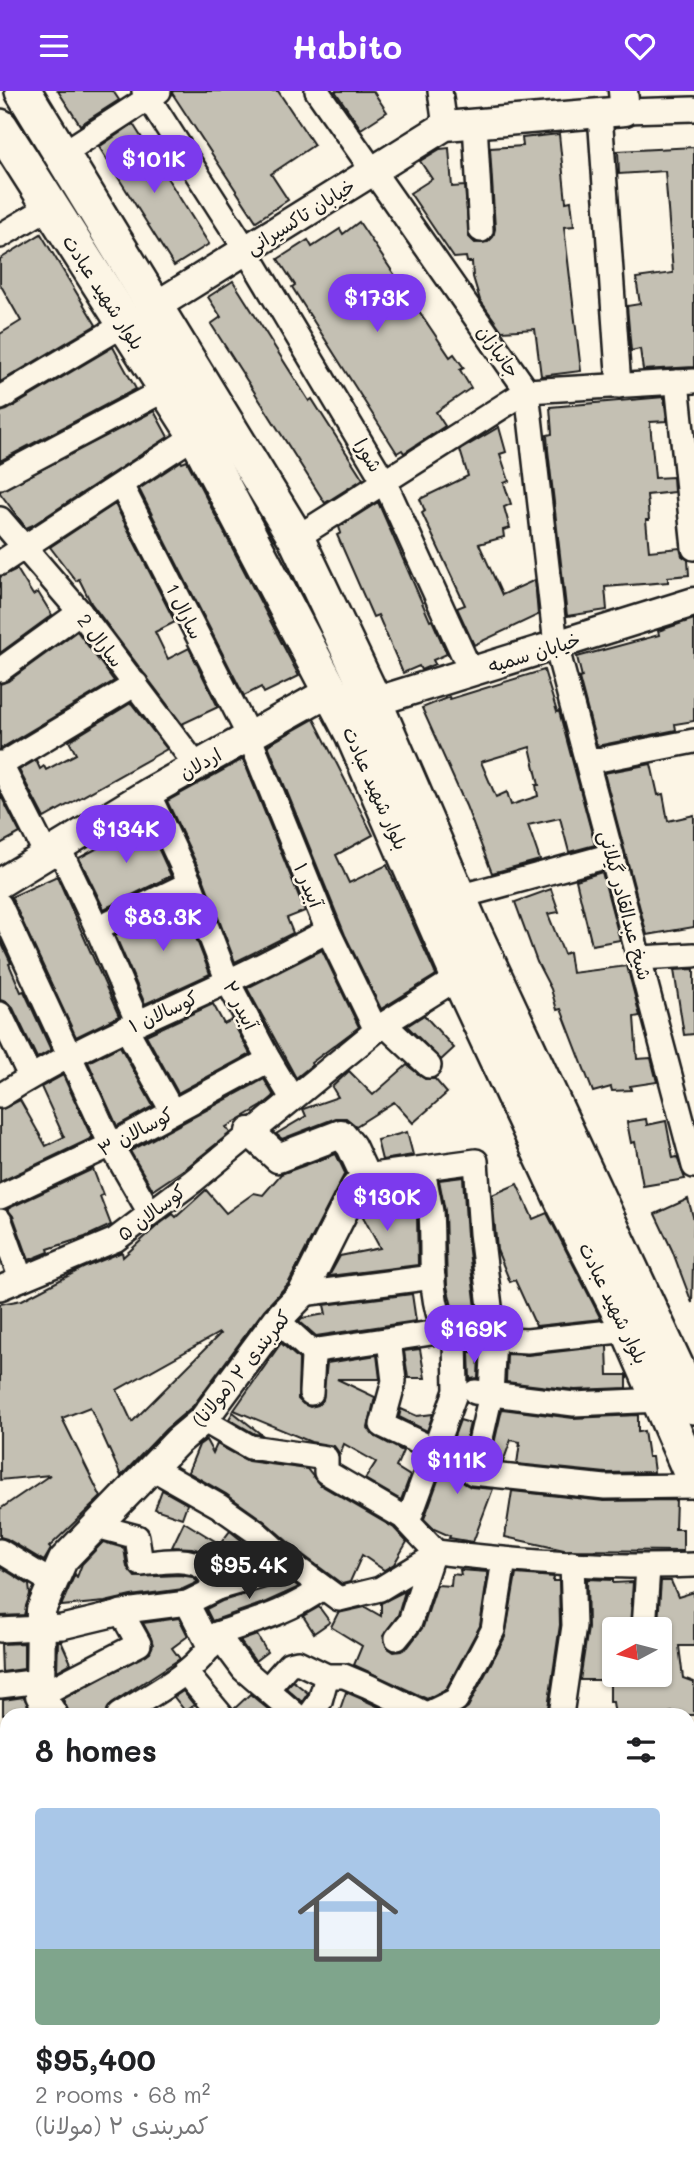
<!DOCTYPE html>
<html lang="en">
<head>
<meta charset="utf-8">
<style>
	body { margin:0; font-family:Mali,"Playpen Sans Arabic",sans-serif; background:#f6f6f6; color:#202124; height:100vh; display:flex; flex-direction:column; font-size:26px; white-space:nowrap }
	* { box-sizing:border-box; margin:0 }
	p { font-size:23px; color:#757577 }
	.icon { flex:none; width:38px; height:38px; fill:none; stroke:currentColor; stroke-width:2; stroke-linecap:round; stroke-linejoin:round }
	.map { position:relative; flex:1; overflow:hidden }
	.details { position:absolute; left:0px; top:1617px; width:695px; height:471px; display:flex; flex-direction:column; background:#fff; border-radius:21px 21px 0 0; box-shadow:0 2px 5px #0004 }
	.details>* { flex:none }
	.needle { width:46px; rotate:263deg }
	.fabs { position:absolute; left:602px; top:1526px; display:grid; gap:14px }
	.fabs a { display:grid; place-items:center; width:70px; height:70px; border-radius:7px; background:#fff; box-shadow:0 2px 5px #0004; font-size:35px }
	.price { position:absolute; translate:-50% -60px; padding:0 16px; border-radius:24px; background:#7c3aed; color:#fff; font-size:23px; line-height:46px; filter:drop-shadow(0 2px 4px #0008) }
	.price::after { content:''; position:absolute; left:50%; top:42px; width:21px; height:16px; margin-left:-10px; background:inherit; clip-path:polygon(0 0,100% 0,50% 100%) }
	.price.active { background:#222; color:#fff }
	ul { padding:0; list-style:none }
	li { display:grid; align-content:center; gap:14px; height:371px; padding:0 35px }
	li+li { border-top:2px solid #e0e0e0 }
	li span { display:grid; place-items:center; height:217px; border-radius:7px; color:#555 }
	li>.icon { margin-inline-start:auto }
	span .icon { width:126px; height:126px; fill:#fffc; stroke-width:1 }
	li b { font-size:30px }
	h2 { display:flex; justify-content:space-between; align-items:center; height:84px; padding:0 35px; font-size:30px }
	header { display:flex; justify-content:space-between; align-items:center; height:91px; padding:0 35px; background:#7c3aed; color:#fff; font-size:32px; font-weight:800 }
	.map>svg:first-child { display:block }
	.building { fill:#c4c0b3; stroke:#1c1c1c; stroke-width:2; fill-rule:evenodd }
	.lines { fill:none; stroke-linecap:round; stroke-linejoin:round }
	.minor-casing { stroke:#1c1c1c; stroke-width:28 }
	.tertiary-casing { stroke:#1c1c1c; stroke-width:33 }
	.primary-casing { stroke:#1c1c1c; stroke-width:40 }
	.minor { stroke:#fcf5e5; stroke-width:23 }
	.tertiary { stroke:#fcf5e5; stroke-width:28 }
	.primary { stroke:#fcf5e5; stroke-width:35 }
	.labels { text-anchor:middle; dominant-baseline:central; stroke-width:5; stroke-linejoin:round; paint-order:stroke }
	.street-label { font-size:19px; fill:#1c1c1c; stroke:#fcf5e5 }
</style>
</head>
<body>
<header><svg class="icon" aria-label="menu" viewBox="0 0 24 24"><path d="M4 6h16M4 12h16M4 18h16"/></svg>Habito<svg class="icon" aria-label="heart" viewBox="0 0 24 24"><path d="M12 20l-8-8c-3-5 5-10 8-4 3-6 11-1 8 4z"/></svg></header>
<div class="map">
<svg width="694" height="2087" viewBox="0 0 694 2087">
	<rect width="100%" height="100%" fill="#fcf5e5"/>
	<filter id="ink" filterUnits="userSpaceOnUse"><feTurbulence type="fractalNoise" baseFrequency=".0143" numOctaves="2"/><feDisplacementMap in="SourceGraphic" scale="14" xChannelSelector="R" yChannelSelector="G"/><feConvolveMatrix kernelMatrix="1 2 1 2 8 2 1 2 1" color-interpolation-filters="sRGB"/></filter>
	<g filter="url(#ink)">
		<g class="building">
			<polygon points="58,0 113,0 119,9 80,34"/>
			<polygon points="173,0 278,0 314,54 271,83 288,109 256,130 172,2"/>
			<polygon points="335,0 373,0 387,21 361,38"/>
			<polygon points="133,33 209,153 174,175 99,56"/>
			<polygon points="559,43 566,111 571,110 574,135 564,136 581,280 541,285 535,238 502,240 480,209 473,186 472,171 467,171 466,166 454,167 410,102 432,88 420,70 440,58 449,57 452,96 465,95 469,146 475,152 488,151 493,146 495,138 490,57 523,55 522,47"/>
			<polygon points="694,56 694,276 643,279 640,258 631,260 627,215 640,213 636,187 673,182 665,80 619,83 618,60"/>
			<polygon points="359,131 450,266 454,263 464,277 460,279 471,297 436,321 445,335 404,362 402,359 397,362 292,196 295,194 278,168 308,149 312,156 340,138 343,143"/>
			<polygon points="41,143 96,234 0,291 0,243 21,230 0,193 0,168"/>
			<polygon points="233,190 309,310 312,308 363,388 325,412 211,233 221,226 208,206"/>
			<polygon points="113,256 136,298 0,370 0,321 7,319"/>
			<polygon points="664,306 667,330 650,331 655,387 673,386 674,401 647,404 649,429 646,429 649,460 680,457 682,465 688,469 689,484 668,486 668,491 605,496 607,519 567,525 548,359 547,344 552,343 550,316"/>
			<polygon points="154,320 168,346 33,434 26,437 0,402 0,400"/>
			<polygon points="499,336 506,361 500,363 509,390 504,392 511,413 504,416 510,437 503,439 504,446 479,453 502,504 535,489 538,524 474,554 457,517 465,514 422,422 425,420 420,408 468,385 460,359"/>
			<polygon points="181,370 182,372 187,370 299,585 264,602 261,596 244,605 139,398"/>
			<polygon points="378,411 430,530 432,529 447,563 433,569 435,573 421,579 419,575 403,582 378,524 373,526 337,444 341,442 339,436"/>
			<polygon points="115,413 175,531 155,541 168,568 189,557 218,616 182,633 91,512 79,488 76,490 50,456"/>
			<polygon points="17,478 33,504 38,501 52,524 0,562 0,486"/>
			<polygon points="694,528 694,630 675,633 676,639 597,655 579,587 582,586 577,566 659,544 658,540"/>
			<polygon points="77,540 114,590 0,658 0,593 8,590"/>
			<path d="M544,579L557,621L559,620L595,754L569,761L560,727L528,734L540,769L492,782L466,715L422,617L449,606L450,608ZM530,656L539,694H536L538,705L511,714L507,701L496,706L481,671Z"/>
			<polygon points="131,612 167,658 44,727 19,679 36,669 40,678 44,675 46,679 76,663 69,650"/>
			<polygon points="314,628 373,744 336,764 349,792 387,774 436,884 381,918 345,844 268,654"/>
			<polygon points="243,668 305,820 287,827 293,842 235,871 203,787 167,710"/>
			<polygon points="651,673 658,704 663,703 668,730 694,724 694,836 647,844 604,682"/>
			<polygon points="0,703 20,742 0,753"/>
			<polygon points="144,726 171,785 104,818 79,767 124,743 121,738"/>
			<polygon points="602,781 620,849 592,854 576,789"/>
			<polygon points="57,785 119,925 76,946 11,806"/>
			<polygon points="551,798 559,821 548,823 564,863 569,861 572,882 627,875 640,925 634,926 637,968 651,967 657,991 630,995 631,999 612,1000 611,996 593,1001 561,918 557,919 551,898 537,871 515,811"/>
			<polygon points="182,811 210,883 145,913 115,844"/>
			<polygon points="0,849 11,872 9,873 21,901 24,900 51,959 37,967 13,917 7,911 0,909"/>
			<polygon points="322,859 359,936 311,972 312,974 296,987 247,897"/>
			<polygon points="694,878 694,943 684,944 674,879"/>
			<polygon points="213,913 224,933 232,929 250,963 178,1002 146,944"/>
			<polygon points="424,924 454,957 441,969 407,935"/>
			<polygon points="120,955 153,1015 117,1035 88,971"/>
			<polygon points="407,974 425,988 435,988 447,1002 413,1032 394,1011 356,1035 346,1027 336,1027 282,1048 276,1043 306,1025 303,1018 338,1006 332,996 349,980 373,1004"/>
			<polygon points="63,984 92,1047 0,1091 0,1019 20,1009 46,1055 64,1046 41,996"/>
			<polygon points="264,988 274,1005 262,1015 226,1036 230,1042 186,1077 153,1099 130,1060"/>
			<polygon points="646,1028 647,1034 666,1030 673,1067 677,1066 685,1088 643,1095 635,1051 631,1052 627,1031"/>
			<polygon points="407,1041 413,1064 382,1069 377,1049"/>
			<path d="M336,1063L345,1082L288,1193L264,1219L193,1315L166,1338L121,1385L90,1316L62,1327L101,1406L49,1456L51,1458L44,1470L7,1448L0,1446V1418L50,1384L0,1389V1213L22,1209L83,1177L122,1161L123,1166L157,1135L173,1123L176,1126L206,1099L226,1122L254,1102L263,1104L281,1083ZM219,1242L220,1243L132,1331L117,1299Z"/>
			<polygon points="93,1078 103,1104 100,1105 111,1134 85,1146 48,1158 49,1161 29,1169 13,1125 7,1118"/>
			<polygon points="463,1086 467,1144 478,1233 462,1232 455,1228 447,1195 445,1120 439,1089"/>
			<polygon points="411,1093 417,1122 418,1174 329,1185 340,1165 380,1157 361,1122 376,1098"/>
			<polygon points="517,1093 533,1128 547,1122 601,1228 536,1235 515,1189 510,1191 497,1159 492,1104"/>
			<polygon points="688,1108 694,1129 692,1212 672,1159 655,1123"/>
			<polygon points="412,1203 416,1230 316,1245 299,1230 302,1227 326,1223 324,1214"/>
			<polygon points="281,1252 299,1268 298,1308 303,1313 310,1316 318,1314 323,1309 327,1272 377,1264 380,1288 337,1288 375,1306 368,1337 376,1346 403,1360 396,1376 410,1385 401,1409 365,1388 376,1371 344,1353 340,1363 334,1355 311,1351 234,1319"/>
			<polygon points="607,1255 608,1284 627,1284 627,1297 575,1299 506,1291 507,1263 528,1264"/>
			<polygon points="420,1258 425,1287 408,1287 404,1260"/>
			<polygon points="469,1261 479,1261 478,1287 470,1288"/>
			<polygon points="401,1318 417,1325 433,1323 427,1340 399,1326"/>
			<polygon points="502,1318 573,1327 638,1324 638,1341 644,1340 648,1366 652,1366 654,1381 606,1382 517,1373 520,1351 511,1349 503,1371 490,1370"/>
			<polygon points="233,1321 262,1344 255,1343 229,1328"/>
			<polygon points="460,1329 470,1332 459,1379 460,1387 464,1392 471,1396 493,1398 473,1451 449,1447 450,1445 434,1438 424,1428"/>
			<polygon points="206,1349 213,1362 217,1353 248,1370 307,1378 319,1393 394,1437 407,1451 394,1473 384,1479 362,1464 350,1491 342,1493 303,1464 264,1430 226,1403 188,1381 199,1354"/>
			<polygon points="162,1399 187,1413 182,1427 155,1418"/>
			<polygon points="512,1400 604,1410 676,1409 675,1438 683,1438 683,1460 564,1459 505,1446"/>
			<polygon points="184,1431 220,1453 230,1440 266,1469 224,1480 216,1469 204,1461 192,1457 172,1456"/>
			<polygon points="103,1451 124,1457 127,1476 135,1486 180,1484 192,1486 198,1491 183,1498 131,1505 105,1511 61,1515 75,1483 77,1486 82,1473"/>
			<polygon points="0,1476 29,1494 30,1503 24,1524 0,1525"/>
			<polygon points="460,1479 488,1481 480,1535 446,1598 427,1608 354,1574 362,1555 331,1536 338,1522 365,1516 381,1525 381,1512 405,1500 398,1524 383,1545 388,1557 394,1561 401,1560 408,1556 423,1536 437,1494 451,1495 452,1483 461,1484"/>
			<polygon points="516,1483 554,1486 553,1490 559,1490 560,1534 547,1624 483,1622 482,1624 457,1624 468,1616 505,1546"/>
			<polygon points="587,1488 613,1489 613,1492 633,1491 630,1535 623,1538 614,1538 614,1584 660,1584 658,1531 661,1490 671,1490 678,1506 694,1501 694,1555 679,1555 683,1587 694,1591 694,1624 675,1624 674,1621 658,1624 615,1624 613,1611 610,1611 610,1589 580,1589 588,1537"/>
			<polygon points="291,1490 299,1496 266,1511 212,1530 206,1518 222,1510"/>
			<polygon points="319,1516 330,1531 314,1542 303,1525"/>
			<polygon points="179,1527 188,1545 172,1557 180,1568 178,1569 112,1612 105,1624 70,1624 63,1608 150,1561 153,1554 151,1547 143,1532"/>
			<polygon points="257,1544 267,1561 255,1570 240,1550"/>
			<polygon points="58,1550 61,1550 71,1572 57,1580"/>
			<polygon points="24,1552 24,1578 2,1581 1,1553"/>
			<polygon points="293,1590 308,1602 302,1611 286,1597"/>
			<polygon points="183,1600 194,1614 185,1620 174,1606"/>
			<polygon points="346,1601 362,1608 396,1624 338,1624"/>
			<polygon points="250,1603 275,1624 235,1624 233,1619"/>
			<polygon points="24,1606 33,1624 3,1624 3,1609"/>
		</g>
		<g class="lines">
			<defs>
				<g id="minor">
					<polyline points="144,0 246,159 385,392 471,581"/>
					<polyline points="317,0 527,300 556,554 694,1075"/>
					<polyline points="440,0 445,35"/>
					<polyline points="625,20 694,18"/>
					<polyline points="600,23 619,295"/>
					<polyline points="475,32 481,139"/>
					<polyline points="62,63 159,0"/>
					<polyline points="0,145 49,116"/>
					<polyline points="677,291 694,457"/>
					<polyline points="0,307 125,233"/>
					<polyline points="0,386 166,298"/>
					<polyline points="121,394 249,645 328,840 376,939"/>
					<polyline points="0,428 80,521 196,674"/>
					<polyline points="296,447 527,300 694,290"/>
					<polyline points="0,472 196,344"/>
					<polyline points="0,579 80,521"/>
					<polyline points="588,671 694,650"/>
					<polyline points="0,672 46,763"/>
					<polyline points="1,674 136,593"/>
					<polyline points="148,702 190,792 228,891 269,969 292,1007"/>
					<polyline points="58,755 97,837 137,930"/>
					<polyline points="458,806 612,764"/>
					<polyline points="0,814 111,1054 150,1122"/>
					<polyline points="97,837 190,792"/>
					<polyline points="640,867 694,864"/>
					<polyline points="0,923 30,985"/>
					<polyline points="384,933 429,975"/>
					<polyline points="126,937 172,1020"/>
					<path d="M0,1005C71,959 150,927 226,891C261,876 294,857 328,840"/>
					<polyline points="365,1085 476,1070 481,1142 494,1248 491,1303 473,1382 605,1396 694,1395"/>
					<polyline points="0,1106 111,1054 269,969"/>
					<polyline points="0,1130 21,1188"/>
					<polyline points="0,1197 115,1149 193,1090 384,933 459,886"/>
					<polyline points="302,1203 433,1186"/>
					<polyline points="277,1229 311,1260 445,1240"/>
					<polyline points="455,1246 527,1250 629,1239"/>
					<polyline points="389,1249 394,1290 382,1334 435,1359"/>
					<polyline points="311,1260 313,1266 311,1302"/>
					<polyline points="475,1301 574,1313 660,1309"/>
					<polyline points="203,1329 250,1356 326,1367 326,1381 403,1426 436,1461"/>
					<path d="M152,1377L219,1415L256,1441L294,1475L339,1508L380,1498L431,1467L436,1461C521,1471 608,1478 694,1474"/>
					<path d="M408,1431L456,1300L455,1246L451,1241L445,1240C427,1204 434,1160 431,1121C429,1107 425,1092 423,1078"/>
					<path d="M96,1435L137,1446L141,1473C160,1471 187,1465 204,1477C210,1482 213,1490 217,1497L294,1475"/>
					<polyline points="0,1460 53,1492"/>
					<polyline points="187,1512 210,1557"/>
					<polyline points="644,1538 648,1476"/>
					<polyline points="0,1539 62,1536 133,1519 187,1512 217,1497"/>
					<polyline points="217,1543 243,1578 296,1624"/>
					<polyline points="397,1547 410,1531 431,1467"/>
					<polyline points="185,1581 221,1624"/>
					<polyline points="0,1595 40,1590"/>
					<polyline points="267,1598 289,1573 298,1571 327,1585 344,1585 368,1595 426,1623"/>
					<polyline points="40,1604 139,1553 121,1521"/>
					<path d="M119,1624C153,1602 200,1581 217,1543C252,1531 292,1520 322,1497"/>
					<polyline points="310,1624 320,1610 327,1585"/>
					<polyline points="425,1624 456,1609 493,1539 504,1469"/>
					<polyline points="561,1624 574,1535 572,1472"/>
					<polyline points="0,1661 7,1656"/>
					<polyline points="0,1763 7,1772"/>
					<polyline points="0,1854 7,1859"/>
					<polyline points="0,2004 7,2010"/>
					<polyline points="568,2081 583,2087"/>
					<polyline points="401,2087 403,2081"/>
				</g>
				<g id="tertiary">
					<polyline points="156,215 445,35 625,20 623,0"/>
					<polyline points="0,792 148,702 330,600 374,611 694,511"/>
					<polyline points="53,1624 40,1604 41,1519 63,1469 178,1350 203,1329 277,1229 302,1203 355,1097 365,1085 351,1055 341,1043 278,1067 250,1041"/>
					<polyline points="0,1737 7,1731"/>
					<polyline points="688,1869 694,1863"/>
					<polyline points="688,2038 694,2026"/>
					<polyline points="275,2081 276,2087"/>
					<polyline points="660,2087 664,2081"/>
				</g>
				<g id="primary">
					<polyline points="23,0 296,447 374,611 471,836 694,1315"/>
					<polyline points="0,36 196,344 353,643 459,886 566,1116 629,1239 694,1388"/>
				</g>
			</defs>
			<use href="#minor" class="minor-casing"/>
			<use href="#tertiary" class="tertiary-casing"/>
			<use href="#primary" class="primary-casing"/>
			<use href="#minor" class="minor"/>
			<use href="#tertiary" class="tertiary"/>
			<use href="#primary" class="primary"/>
		</g>
	</g>
	<g class="labels">
		<g class="street-label">
			<text transform="translate(300 125) rotate(-32)">خیابان تاکسیرانی</text>
			<text transform="translate(104 201) rotate(57)">بلوار شهید عبادت</text>
			<text transform="translate(499 260) rotate(55)">جانبازان</text>
			<text transform="translate(369 364) rotate(59)">شورا</text>
			<text transform="translate(185 520) rotate(63)">سارال 1</text>
			<text transform="translate(101 549) rotate(52)">سارال 2</text>
			<text transform="translate(534 561) rotate(-17)">خیابان سمیه</text>
			<text transform="translate(200 672) rotate(-29)">اردلان</text>
			<text transform="translate(376 697) rotate(66)">بلوار شهید عبادت</text>
			<text transform="translate(309 794) rotate(68)">آبیدر ۱</text>
			<text transform="translate(626 814) rotate(75)">شیخ عبدالقادر گیلانی</text>
			<text transform="translate(241 914) rotate(63)">آبیدر ۲</text>
			<text transform="translate(163 920) rotate(-25)">کوسالان ۱</text>
			<text transform="translate(135 1040) rotate(-28)">کوسالان ۳</text>
			<text transform="translate(151 1121) rotate(-37)">کوسالان ۵</text>
			<text transform="translate(614 1212) rotate(64)">بلوار شهید عبادت</text>
			<text transform="translate(241 1277) rotate(-51)">کمربندی ۲ (مولانا)</text>
		</g>
	</g>
</svg>
<div class="fabs">
<a><svg class="needle" viewBox="-14 -14 28 28"><path d="M0-13l5 13h-10z" fill="#e53935"/><path d="M0 13l5-13h-10z" fill="#757577"/></svg></a>
</div>
<b class="price" style="left:154px;top:104px">$101K</b>
<b class="price" style="left:377px;top:243px">$173K</b>
<b class="price" style="left:126px;top:774px">$134K</b>
<b class="price" style="left:163px;top:862px">$83.3K</b>
<b class="price" style="left:387px;top:1142px">$130K</b>
<b class="price" style="left:474px;top:1274px">$169K</b>
<b class="price" style="left:457px;top:1405px">$111K</b>
<b class="price active" style="left:249px;top:1510px">$95.4K</b>
<section class="details">
<h2>8 homes<svg class="icon" aria-label="filters" viewBox="0 0 24 24"><path d="M4 7h16M4 17h16"/><circle cx="9" cy="7" r="2"/><circle cx="15" cy="17" r="2"/></svg></h2>
<ul>
<li><span style="background:linear-gradient(#a9c7e8 65%,#7fa58c 0)"><svg class="icon" aria-label="home" viewBox="0 0 24 24"><path d="M3 11l9-7 9 7M6 9v11h12V9"/></svg></span><div><b>$95,400</b><p>2 rooms · 68 m²</p><p>کمربندی ۲ (مولانا)</p></div></li>
</ul>
</section>
</div>
</body>
</html>
